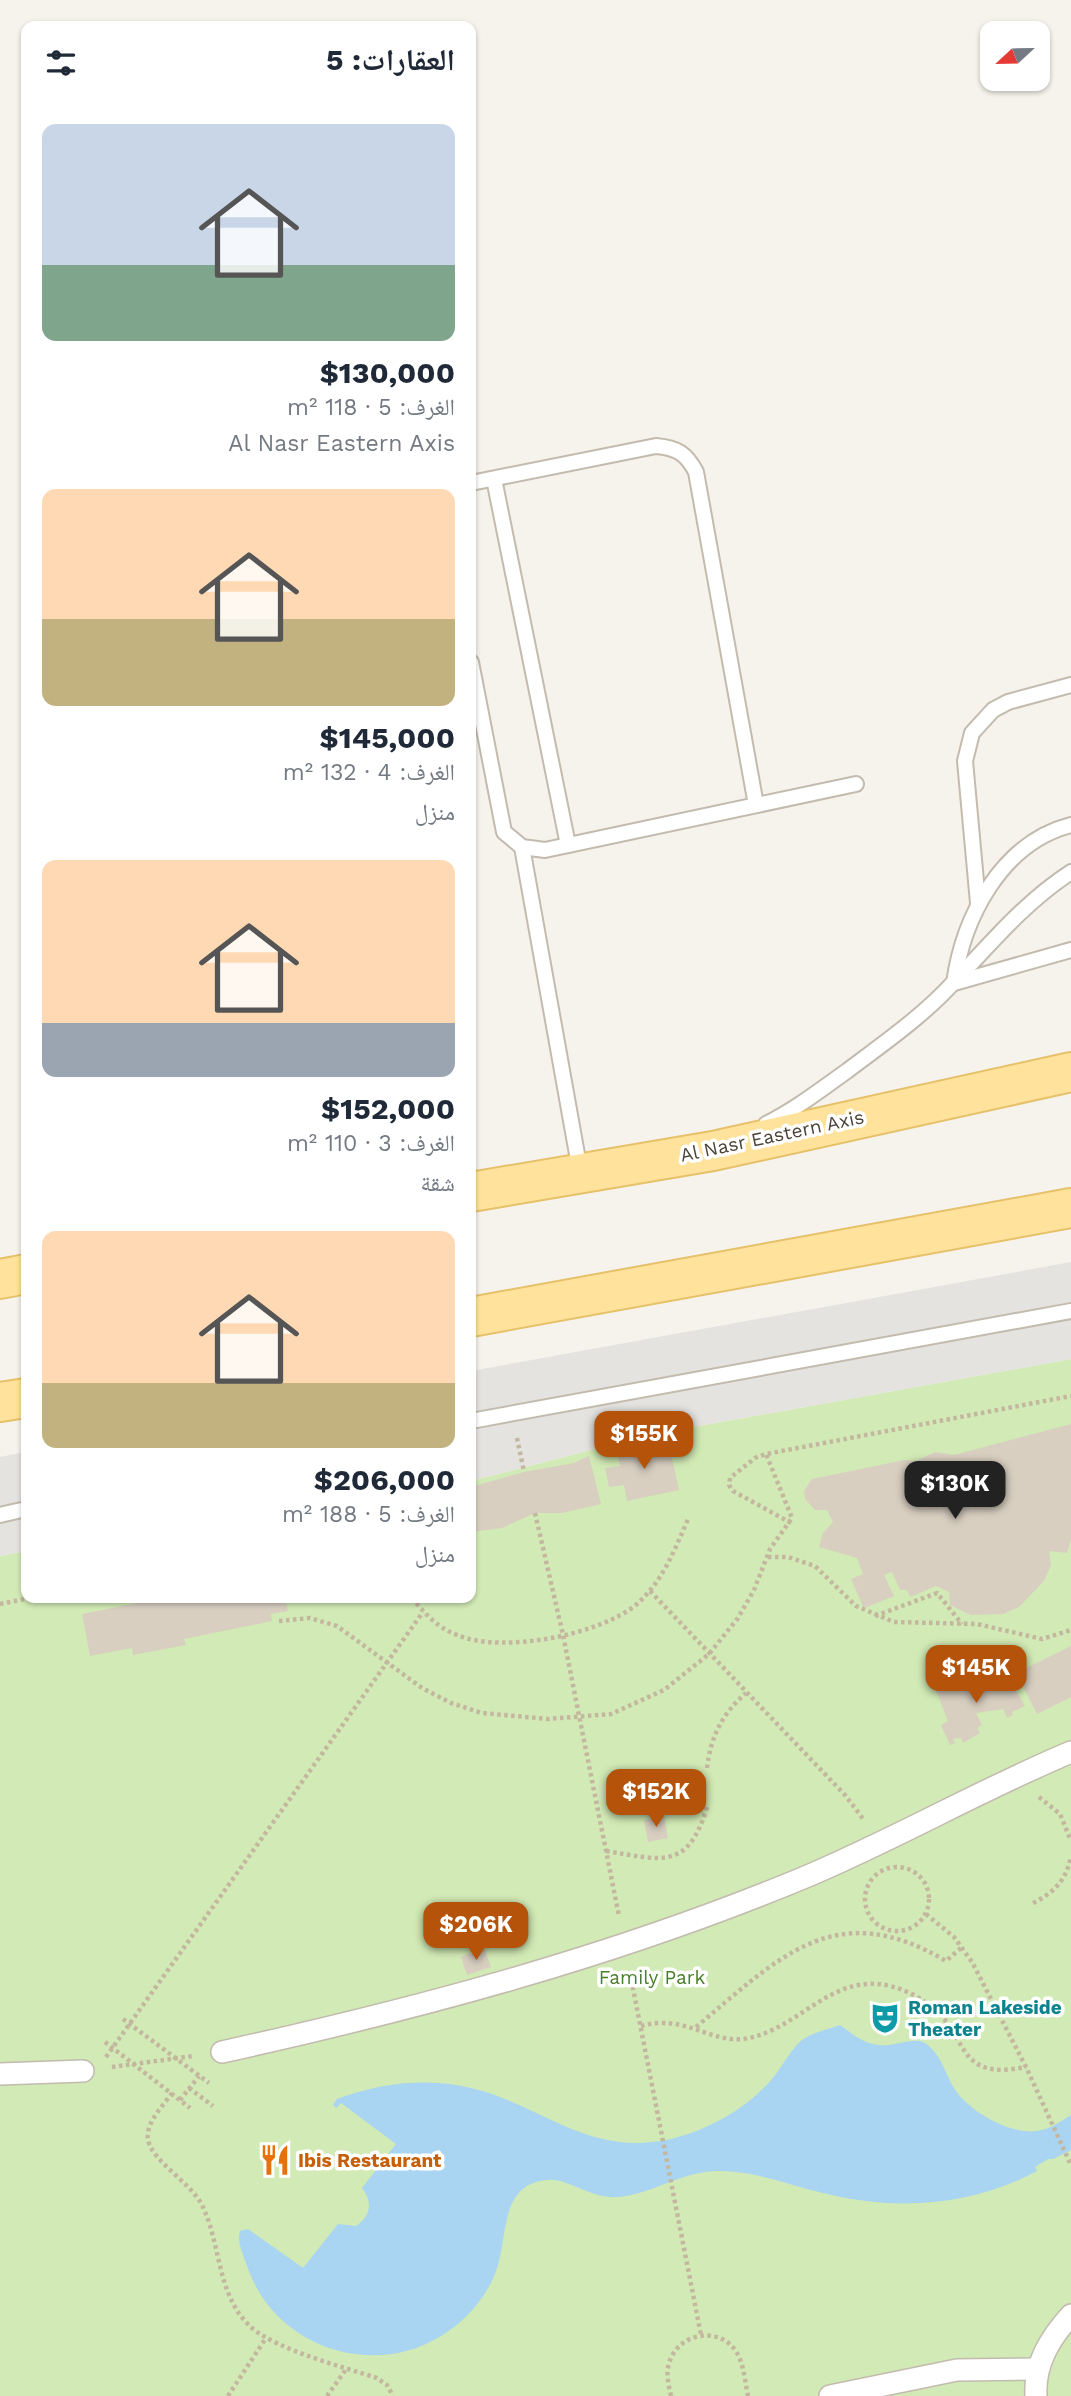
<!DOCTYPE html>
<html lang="ar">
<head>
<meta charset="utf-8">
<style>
	body { margin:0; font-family:"Work Sans","Noto Naskh Arabic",sans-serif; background:#f6f6f7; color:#1f2937; direction:rtl; height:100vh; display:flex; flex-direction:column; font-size:26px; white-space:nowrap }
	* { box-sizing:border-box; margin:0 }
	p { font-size:23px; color:#747a83 }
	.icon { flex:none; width:38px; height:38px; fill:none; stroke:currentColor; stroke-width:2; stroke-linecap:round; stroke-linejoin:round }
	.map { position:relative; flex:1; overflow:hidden; direction:ltr }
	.details { position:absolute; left:21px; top:21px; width:455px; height:1582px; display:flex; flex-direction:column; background:#fff; border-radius:14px; box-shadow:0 2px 5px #0004; direction:rtl }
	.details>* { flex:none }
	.needle { width:46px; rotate:248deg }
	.controls { position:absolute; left:980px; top:21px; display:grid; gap:14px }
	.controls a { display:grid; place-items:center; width:70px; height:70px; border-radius:14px; background:#fff; box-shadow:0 2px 5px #0004; font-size:35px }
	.price { position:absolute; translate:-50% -60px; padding:0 16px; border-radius:14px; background:#b45309; color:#fff; font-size:23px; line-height:46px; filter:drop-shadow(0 2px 4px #0008) }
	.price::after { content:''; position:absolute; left:50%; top:42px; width:21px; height:16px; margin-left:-10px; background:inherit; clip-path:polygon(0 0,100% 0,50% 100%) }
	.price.selected { background:#222; color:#fff }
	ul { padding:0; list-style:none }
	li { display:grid; align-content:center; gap:14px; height:371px; padding:0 21px }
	li span { display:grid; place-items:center; height:217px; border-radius:14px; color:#555 }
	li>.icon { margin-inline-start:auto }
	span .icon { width:126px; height:126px; fill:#fffc; stroke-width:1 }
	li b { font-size:30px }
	h2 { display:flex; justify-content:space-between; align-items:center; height:84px; padding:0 21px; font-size:30px }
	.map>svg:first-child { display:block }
	.green { fill:#d2eab5 }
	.parking { fill:#e5e3e0 }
	.water { fill:#a9d4f2 }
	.building { fill:#d8cfc1 }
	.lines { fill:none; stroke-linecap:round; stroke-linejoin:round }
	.service-casing { stroke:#c2bbae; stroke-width:18 }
	.pedestrian-casing { stroke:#c2bbae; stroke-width:24 }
	.primary-casing { stroke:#e6c16a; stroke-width:42 }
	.path { stroke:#c4b79f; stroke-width:4.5; stroke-dasharray:3.5 3.5; stroke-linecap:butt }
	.service { stroke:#fff; stroke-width:14 }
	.pedestrian { stroke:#fff; stroke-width:21 }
	.primary { stroke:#ffe39c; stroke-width:38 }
	.labels { text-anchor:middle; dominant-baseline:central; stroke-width:7; stroke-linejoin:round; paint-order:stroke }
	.street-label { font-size:19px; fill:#4b4439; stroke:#fff }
	.park-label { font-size:19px; fill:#4a7f2a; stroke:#fff }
	.culture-label { font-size:19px; font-weight:bold; fill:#0d838f; stroke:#fff; text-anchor:start }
	.food-label { font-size:19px; font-weight:bold; fill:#c56008; stroke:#fff; text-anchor:start }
</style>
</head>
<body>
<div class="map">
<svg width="1071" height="2396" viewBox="0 0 1071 2396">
	<rect width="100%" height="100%" fill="#f6f3ec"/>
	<polygon class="green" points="1071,1359 1071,2396 0,2396 0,1556 26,1551 26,1598 471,1598 471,1481 649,1435"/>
	<g class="parking">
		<polygon points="1071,1262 1071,1359 649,1435 471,1481 471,1371"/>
		<polygon points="26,1452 26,1551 0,1556 0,1457"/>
	</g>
	<path class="water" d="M840,2025C852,2034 863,2043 878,2045C892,2048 913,2036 925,2043C941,2054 945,2073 954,2088C968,2111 1010,2135 1037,2131C1050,2129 1060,2122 1071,2115V2150L1053,2159H1048L1035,2167L1037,2171C974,2205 901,2211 832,2195C793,2187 759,2171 719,2171C680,2171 652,2195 617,2197C590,2199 569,2178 547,2180C500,2184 508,2235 497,2268C488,2296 466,2321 441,2336C372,2379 277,2347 249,2271C245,2259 236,2242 240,2231L248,2229L303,2268L338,2224L356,2226C371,2216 373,2202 362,2188L396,2144L341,2103L336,2108L333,2105L337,2099C388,2080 440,2076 492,2094C548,2114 590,2149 652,2142C694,2138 744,2112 772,2079C782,2068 792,2046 805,2038C815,2032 829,2029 840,2025Z"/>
	<g class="building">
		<polygon points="1071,1424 1071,1539 1067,1553 1049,1551 1051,1565 1044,1581 1019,1607 1003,1614 971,1615 950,1605 949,1592 936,1586 910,1597 907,1590 900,1590 892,1572 884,1575 894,1596 864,1608 851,1579 863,1574 857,1558 819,1547 823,1533 833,1522 827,1510 815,1510 805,1499 804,1491 812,1479 904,1460 916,1461 935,1452 954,1455"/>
		<polygon points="668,1440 679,1490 627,1501 624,1485 609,1487 605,1468 620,1466 617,1450"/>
		<polygon points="589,1456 601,1504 562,1513 535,1513 502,1528 471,1532 471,1487 524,1472 574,1463"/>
		<polygon points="162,1598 285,1598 288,1611 271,1614 272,1621 184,1639 186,1645 133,1655 132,1648 90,1656 82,1614"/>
		<polygon points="1071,1646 1071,1697 1037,1714 1016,1673"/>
		<polygon points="1006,1673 1025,1706 1012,1712 1013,1715 1007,1718 1003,1709 976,1713 982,1725 977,1728 980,1733 963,1743 961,1738 953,1739 955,1743 950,1745 941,1725 948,1721 935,1688 977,1683"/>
		<polygon points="664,1816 668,1838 648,1842 644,1820"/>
		<polygon points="484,1948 491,1967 467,1975 461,1957"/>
	</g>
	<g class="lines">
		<defs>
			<g id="service">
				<polyline points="494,479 568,845"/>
				<path d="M471,483L656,446C677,448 686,453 696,472L756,805"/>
				<polyline points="471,662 504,832 522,847 545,850 856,784"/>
				<path d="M1071,825C1001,843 963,918 954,983L1071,950"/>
				<polyline points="522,847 580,1171"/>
				<polyline points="978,903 965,761 972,733 993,710 1008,702 1071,685"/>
				<path d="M766,1124C796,1109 820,1090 847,1071C884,1043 923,1016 954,982C992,942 1025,902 1071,872"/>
				<polyline points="471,1421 1071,1311"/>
				<polyline points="0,1515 26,1509"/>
			</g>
			<g id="pedestrian">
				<path d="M222,2052C421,2008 615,1956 803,1878C894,1840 980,1790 1071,1752"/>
				<polyline points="0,2074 83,2071"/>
				<polyline points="830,2396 957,2370 1038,2369"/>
				<path d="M1036,2396C1034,2364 1050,2338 1071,2315"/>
			</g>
			<g id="primary">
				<polyline points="471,1192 713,1151 1071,1072"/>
				<polyline points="0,1279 26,1274"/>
				<polyline points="471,1317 1071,1208"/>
				<polyline points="0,1402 26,1398"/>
			</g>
		</defs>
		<use href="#service" class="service-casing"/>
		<use href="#pedestrian" class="pedestrian-casing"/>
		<use href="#primary" class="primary-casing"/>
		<g class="path">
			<polyline points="517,1438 524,1472"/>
			<polyline points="535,1513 563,1635 619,1916"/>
			<polyline points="791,1523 733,1491 729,1485 730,1478 755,1458 766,1454 1071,1396"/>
			<polyline points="768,1557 788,1557 815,1566 856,1606 894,1622 977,1624 1042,1639 1071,1630"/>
			<polyline points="650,1591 845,1795 864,1820"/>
			<path d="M412,1598C424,1613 438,1628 457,1635C502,1654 600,1635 637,1604C663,1581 675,1549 689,1517"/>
			<polyline points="0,1604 30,1598"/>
			<polyline points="875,1616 937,1593 962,1624"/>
			<polyline points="279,1621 310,1618 337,1626 422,1688 451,1703 482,1713 548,1719 611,1714 664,1690 709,1654 738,1618 754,1590 770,1549 792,1518 766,1454"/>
			<path d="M707,1768C711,1736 722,1714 746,1693"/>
			<polyline points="1039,1797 1060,1814 1071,1841"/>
			<path d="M606,1851C662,1860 688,1871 707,1807"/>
			<circle cx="897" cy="1899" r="32"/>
			<path d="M1033,1903C1054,1893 1067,1879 1071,1856"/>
			<polyline points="926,1914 954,1937 972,1962 1026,2067 1071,2165"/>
			<polyline points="630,1973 701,2335"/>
			<polyline points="123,2019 209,2083"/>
			<path d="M641,2026C687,2013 711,2046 749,2038C801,2027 833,1972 890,1986C911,1991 930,2003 944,2019C958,2034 963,2060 984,2067C997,2072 1013,2069 1026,2067"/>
			<path d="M696,2027C779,1958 835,1895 946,1961L962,1947"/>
			<polyline points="105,2042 190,2108"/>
			<polyline points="106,2057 423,1612"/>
			<polyline points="112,2067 193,2056"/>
			<polyline points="189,2088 213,2106"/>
			<path d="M172,2093C163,2106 145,2123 148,2140C152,2161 191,2183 202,2205C222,2246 216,2296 252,2328C278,2350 343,2367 377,2378L387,2385L393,2396"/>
			<polyline points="180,2100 199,2076"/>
			<polyline points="228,2396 266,2338"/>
			<polyline points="327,2396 347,2368"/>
			<path d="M671,2396C668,2383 665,2371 671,2358C683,2331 722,2327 737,2353C744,2365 745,2382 748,2396"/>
		</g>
		<use href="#service" class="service"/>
		<use href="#pedestrian" class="pedestrian"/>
		<use href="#primary" class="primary"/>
	</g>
	<defs>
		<symbol id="theatre-bare" viewBox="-9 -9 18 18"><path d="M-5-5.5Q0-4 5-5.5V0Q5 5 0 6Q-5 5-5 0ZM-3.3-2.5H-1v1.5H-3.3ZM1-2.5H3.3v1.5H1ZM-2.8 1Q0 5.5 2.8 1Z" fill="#0f9aa8" stroke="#fff" stroke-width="2.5" paint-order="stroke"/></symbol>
		<symbol id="restaurant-bare" viewBox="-9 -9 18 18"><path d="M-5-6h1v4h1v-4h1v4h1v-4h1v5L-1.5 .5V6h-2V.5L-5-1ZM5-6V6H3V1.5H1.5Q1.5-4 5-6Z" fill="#e8710a" stroke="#fff" stroke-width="2.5" paint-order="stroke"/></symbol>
	</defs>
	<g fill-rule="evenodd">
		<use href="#theatre-bare" x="863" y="1996" width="44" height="44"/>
		<use href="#restaurant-bare" x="253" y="2138" width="44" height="44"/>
	</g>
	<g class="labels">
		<g class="street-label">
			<text transform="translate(772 1136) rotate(-12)">Al Nasr Eastern Axis</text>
		</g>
		<g class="park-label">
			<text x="652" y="1977">Family Park</text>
		</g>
		<g class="culture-label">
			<text x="908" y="2007">Roman Lakeside<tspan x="908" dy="22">Theater</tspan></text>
		</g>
		<g class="food-label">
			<text x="298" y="2160">Ibis Restaurant</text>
		</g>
	</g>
</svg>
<div class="controls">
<a><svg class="needle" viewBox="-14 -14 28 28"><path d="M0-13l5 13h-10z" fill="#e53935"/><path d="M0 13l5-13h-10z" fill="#747a83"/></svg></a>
</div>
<b class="price" style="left:644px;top:1471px">$155K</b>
<b class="price selected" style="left:955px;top:1521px">$130K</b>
<b class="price" style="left:976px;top:1705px">$145K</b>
<b class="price" style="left:656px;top:1829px">$152K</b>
<b class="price" style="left:476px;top:1962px">$206K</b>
<section class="details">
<h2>العقارات: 5<svg class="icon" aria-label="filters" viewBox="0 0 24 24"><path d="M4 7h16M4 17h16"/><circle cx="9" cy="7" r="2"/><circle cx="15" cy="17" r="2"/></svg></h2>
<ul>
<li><span style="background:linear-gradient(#c9d6e8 65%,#7fa58c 0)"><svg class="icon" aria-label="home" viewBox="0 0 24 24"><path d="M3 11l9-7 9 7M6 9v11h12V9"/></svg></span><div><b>$130,000</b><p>الغرف: 5 · 118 m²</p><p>Al Nasr Eastern Axis</p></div></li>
<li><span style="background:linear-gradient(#ffd9b3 60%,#c2b280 0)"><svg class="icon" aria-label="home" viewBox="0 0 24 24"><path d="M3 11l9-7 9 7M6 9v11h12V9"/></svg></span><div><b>$145,000</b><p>الغرف: 4 · 132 m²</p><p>منزل</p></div></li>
<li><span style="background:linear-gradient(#ffd9b3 75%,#9aa5b1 0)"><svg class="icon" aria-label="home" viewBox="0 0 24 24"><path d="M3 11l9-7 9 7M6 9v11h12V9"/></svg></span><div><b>$152,000</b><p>الغرف: 3 · 110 m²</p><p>شقة</p></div></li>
<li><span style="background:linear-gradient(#ffd9b3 70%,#c2b280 0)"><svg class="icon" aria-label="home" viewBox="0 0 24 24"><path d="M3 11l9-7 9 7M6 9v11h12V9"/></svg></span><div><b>$206,000</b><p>الغرف: 5 · 188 m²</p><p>منزل</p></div></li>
</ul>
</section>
</div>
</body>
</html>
